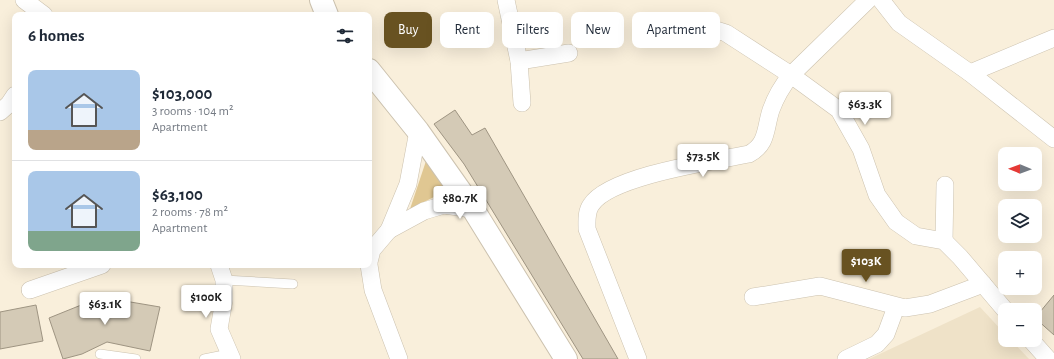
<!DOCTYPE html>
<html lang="en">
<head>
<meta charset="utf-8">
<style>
	body { margin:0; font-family:"Alegreya Sans",sans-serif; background:#f6f6f7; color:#1f2937; height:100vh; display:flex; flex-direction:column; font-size:15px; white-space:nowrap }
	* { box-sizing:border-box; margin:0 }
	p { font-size:13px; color:#747a83 }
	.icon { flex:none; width:22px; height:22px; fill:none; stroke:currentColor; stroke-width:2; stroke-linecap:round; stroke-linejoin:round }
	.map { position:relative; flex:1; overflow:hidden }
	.drawer { position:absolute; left:12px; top:12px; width:360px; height:256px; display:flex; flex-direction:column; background:#fff; border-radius:8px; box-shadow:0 4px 16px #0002 }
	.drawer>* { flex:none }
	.top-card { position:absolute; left:384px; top:12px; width:380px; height:36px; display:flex; gap:8px }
	.needle { width:26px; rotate:271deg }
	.fabs { position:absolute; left:998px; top:147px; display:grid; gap:8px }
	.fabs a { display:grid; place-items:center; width:44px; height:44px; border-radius:8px; background:#fff; box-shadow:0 4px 16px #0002; font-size:20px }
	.price { position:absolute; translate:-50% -34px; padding:0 9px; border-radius:4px; background:#fff; color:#222; font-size:13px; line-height:26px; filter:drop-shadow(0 1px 2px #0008) }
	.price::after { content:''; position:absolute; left:50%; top:24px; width:12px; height:9px; margin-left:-6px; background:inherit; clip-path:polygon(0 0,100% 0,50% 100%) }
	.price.selected { background:#685221; color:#fff }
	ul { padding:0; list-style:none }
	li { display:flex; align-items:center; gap:12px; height:100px; padding:0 16px }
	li+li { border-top:1px solid #e0e1e3 }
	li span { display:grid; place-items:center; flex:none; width:112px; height:80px; border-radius:8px; color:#555 }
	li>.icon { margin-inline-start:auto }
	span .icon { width:48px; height:48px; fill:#fffc; stroke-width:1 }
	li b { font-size:17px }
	h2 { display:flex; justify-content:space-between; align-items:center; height:48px; padding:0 16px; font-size:17px }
	.pill { padding:0 14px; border-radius:8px; background:#fff; box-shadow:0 4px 16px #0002; font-size:14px; line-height:36px }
	.pill.selected { background:#685221; color:#fff }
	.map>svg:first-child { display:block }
	.built { fill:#efe2c8 }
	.green { fill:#e0c792 }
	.building { fill:#d4cab6; stroke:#9e9482 }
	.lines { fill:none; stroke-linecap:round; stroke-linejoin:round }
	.lane-casing { stroke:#ccc2af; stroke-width:10 }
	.street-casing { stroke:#ccc2af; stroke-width:18 }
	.secondary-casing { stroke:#ccc2af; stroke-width:24 }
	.lane { stroke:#fff; stroke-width:9 }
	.street { stroke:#fff; stroke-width:17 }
	.secondary { stroke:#fff; stroke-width:22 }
</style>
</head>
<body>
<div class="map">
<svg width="1054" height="359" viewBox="0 0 1054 359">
	<rect width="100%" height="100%" fill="#f9efdb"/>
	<polygon class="built" points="980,307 1005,334 1005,340 1011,340 1029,359 869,359"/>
	<polygon class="green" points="426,161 446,191 410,209"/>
	<g class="building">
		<polygon points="455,110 472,135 485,128 618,359 583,359 464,164 434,124"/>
		<polygon points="1054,295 1054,335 1035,318"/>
		<polygon points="101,297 160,307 150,351 107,342 82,354 63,359 49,318"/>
		<polygon points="36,305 43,341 0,349 0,312"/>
	</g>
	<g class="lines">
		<defs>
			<g id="lane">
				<polyline points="224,280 293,284"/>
				<polyline points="100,354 136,359"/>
				<polyline points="204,359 229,354"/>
			</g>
			<g id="street">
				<polyline points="24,0 44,15"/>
				<polyline points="506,0 519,61 522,103"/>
				<polyline points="881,0 899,23 970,73 1054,139"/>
				<polyline points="666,35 710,28 726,33 791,75 839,110 861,149 877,195 896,222 916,236 944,241 960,257 1005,310"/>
				<polyline points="519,61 569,53"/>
				<polyline points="970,73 1054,38"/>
				<polyline points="0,112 9,104 15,95"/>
				<polyline points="418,131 408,184 389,230 424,211 444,205 473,209"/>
				<polyline points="944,241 945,185"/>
				<polyline points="369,262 372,250 389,230"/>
				<polyline points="219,265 224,280 224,300 219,329 232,359"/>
				<polyline points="369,265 373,290 399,359"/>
				<polyline points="30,290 102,265"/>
				<polyline points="753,297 820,286 905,308 930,304 983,284"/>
				<polyline points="1031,340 1048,359"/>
				<path d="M638,359L587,229C587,221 586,212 591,205C609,176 714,161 749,154C768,144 765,128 771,110C776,96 782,86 791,75L868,0"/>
				<polyline points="846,359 877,344 886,334 896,307"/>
			</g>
			<g id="secondary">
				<polyline points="321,0 327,15"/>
				<polyline points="369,70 418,131 473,209 566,359"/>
			</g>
		</defs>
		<use href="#lane" class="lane-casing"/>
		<use href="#street" class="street-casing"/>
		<use href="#secondary" class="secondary-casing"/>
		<use href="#lane" class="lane"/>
		<use href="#street" class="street"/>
		<use href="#secondary" class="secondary"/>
	</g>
</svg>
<div class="fabs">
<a><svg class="needle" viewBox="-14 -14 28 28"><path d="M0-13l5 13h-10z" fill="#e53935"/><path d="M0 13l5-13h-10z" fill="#747a83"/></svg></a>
<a><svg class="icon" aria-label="layers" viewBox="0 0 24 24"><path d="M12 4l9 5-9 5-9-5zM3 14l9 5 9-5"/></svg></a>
<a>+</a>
<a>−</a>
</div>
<b class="price" style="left:865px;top:126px">$63.3K</b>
<b class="price" style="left:703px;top:178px">$73.5K</b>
<b class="price" style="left:460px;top:220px">$80.7K</b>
<b class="price selected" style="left:866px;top:283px">$103K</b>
<b class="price" style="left:206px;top:319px">$100K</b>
<b class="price" style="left:105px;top:326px">$63.1K</b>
<div class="top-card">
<a class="pill selected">Buy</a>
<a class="pill">Rent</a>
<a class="pill">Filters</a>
<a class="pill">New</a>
<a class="pill">Apartment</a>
</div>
<section class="drawer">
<h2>6 homes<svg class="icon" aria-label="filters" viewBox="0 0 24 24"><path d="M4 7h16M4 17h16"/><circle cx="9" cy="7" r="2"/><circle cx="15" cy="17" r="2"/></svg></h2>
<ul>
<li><span style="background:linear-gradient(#a9c7e8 75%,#b9a48a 0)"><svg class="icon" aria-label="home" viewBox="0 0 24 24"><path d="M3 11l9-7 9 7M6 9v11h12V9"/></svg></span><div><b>$103,000</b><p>3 rooms · 104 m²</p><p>Apartment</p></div></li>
<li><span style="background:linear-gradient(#a9c7e8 75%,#7fa58c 0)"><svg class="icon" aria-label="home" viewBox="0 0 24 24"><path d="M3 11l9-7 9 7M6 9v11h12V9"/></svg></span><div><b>$63,100</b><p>2 rooms · 78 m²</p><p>Apartment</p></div></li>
</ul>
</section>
</div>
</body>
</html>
